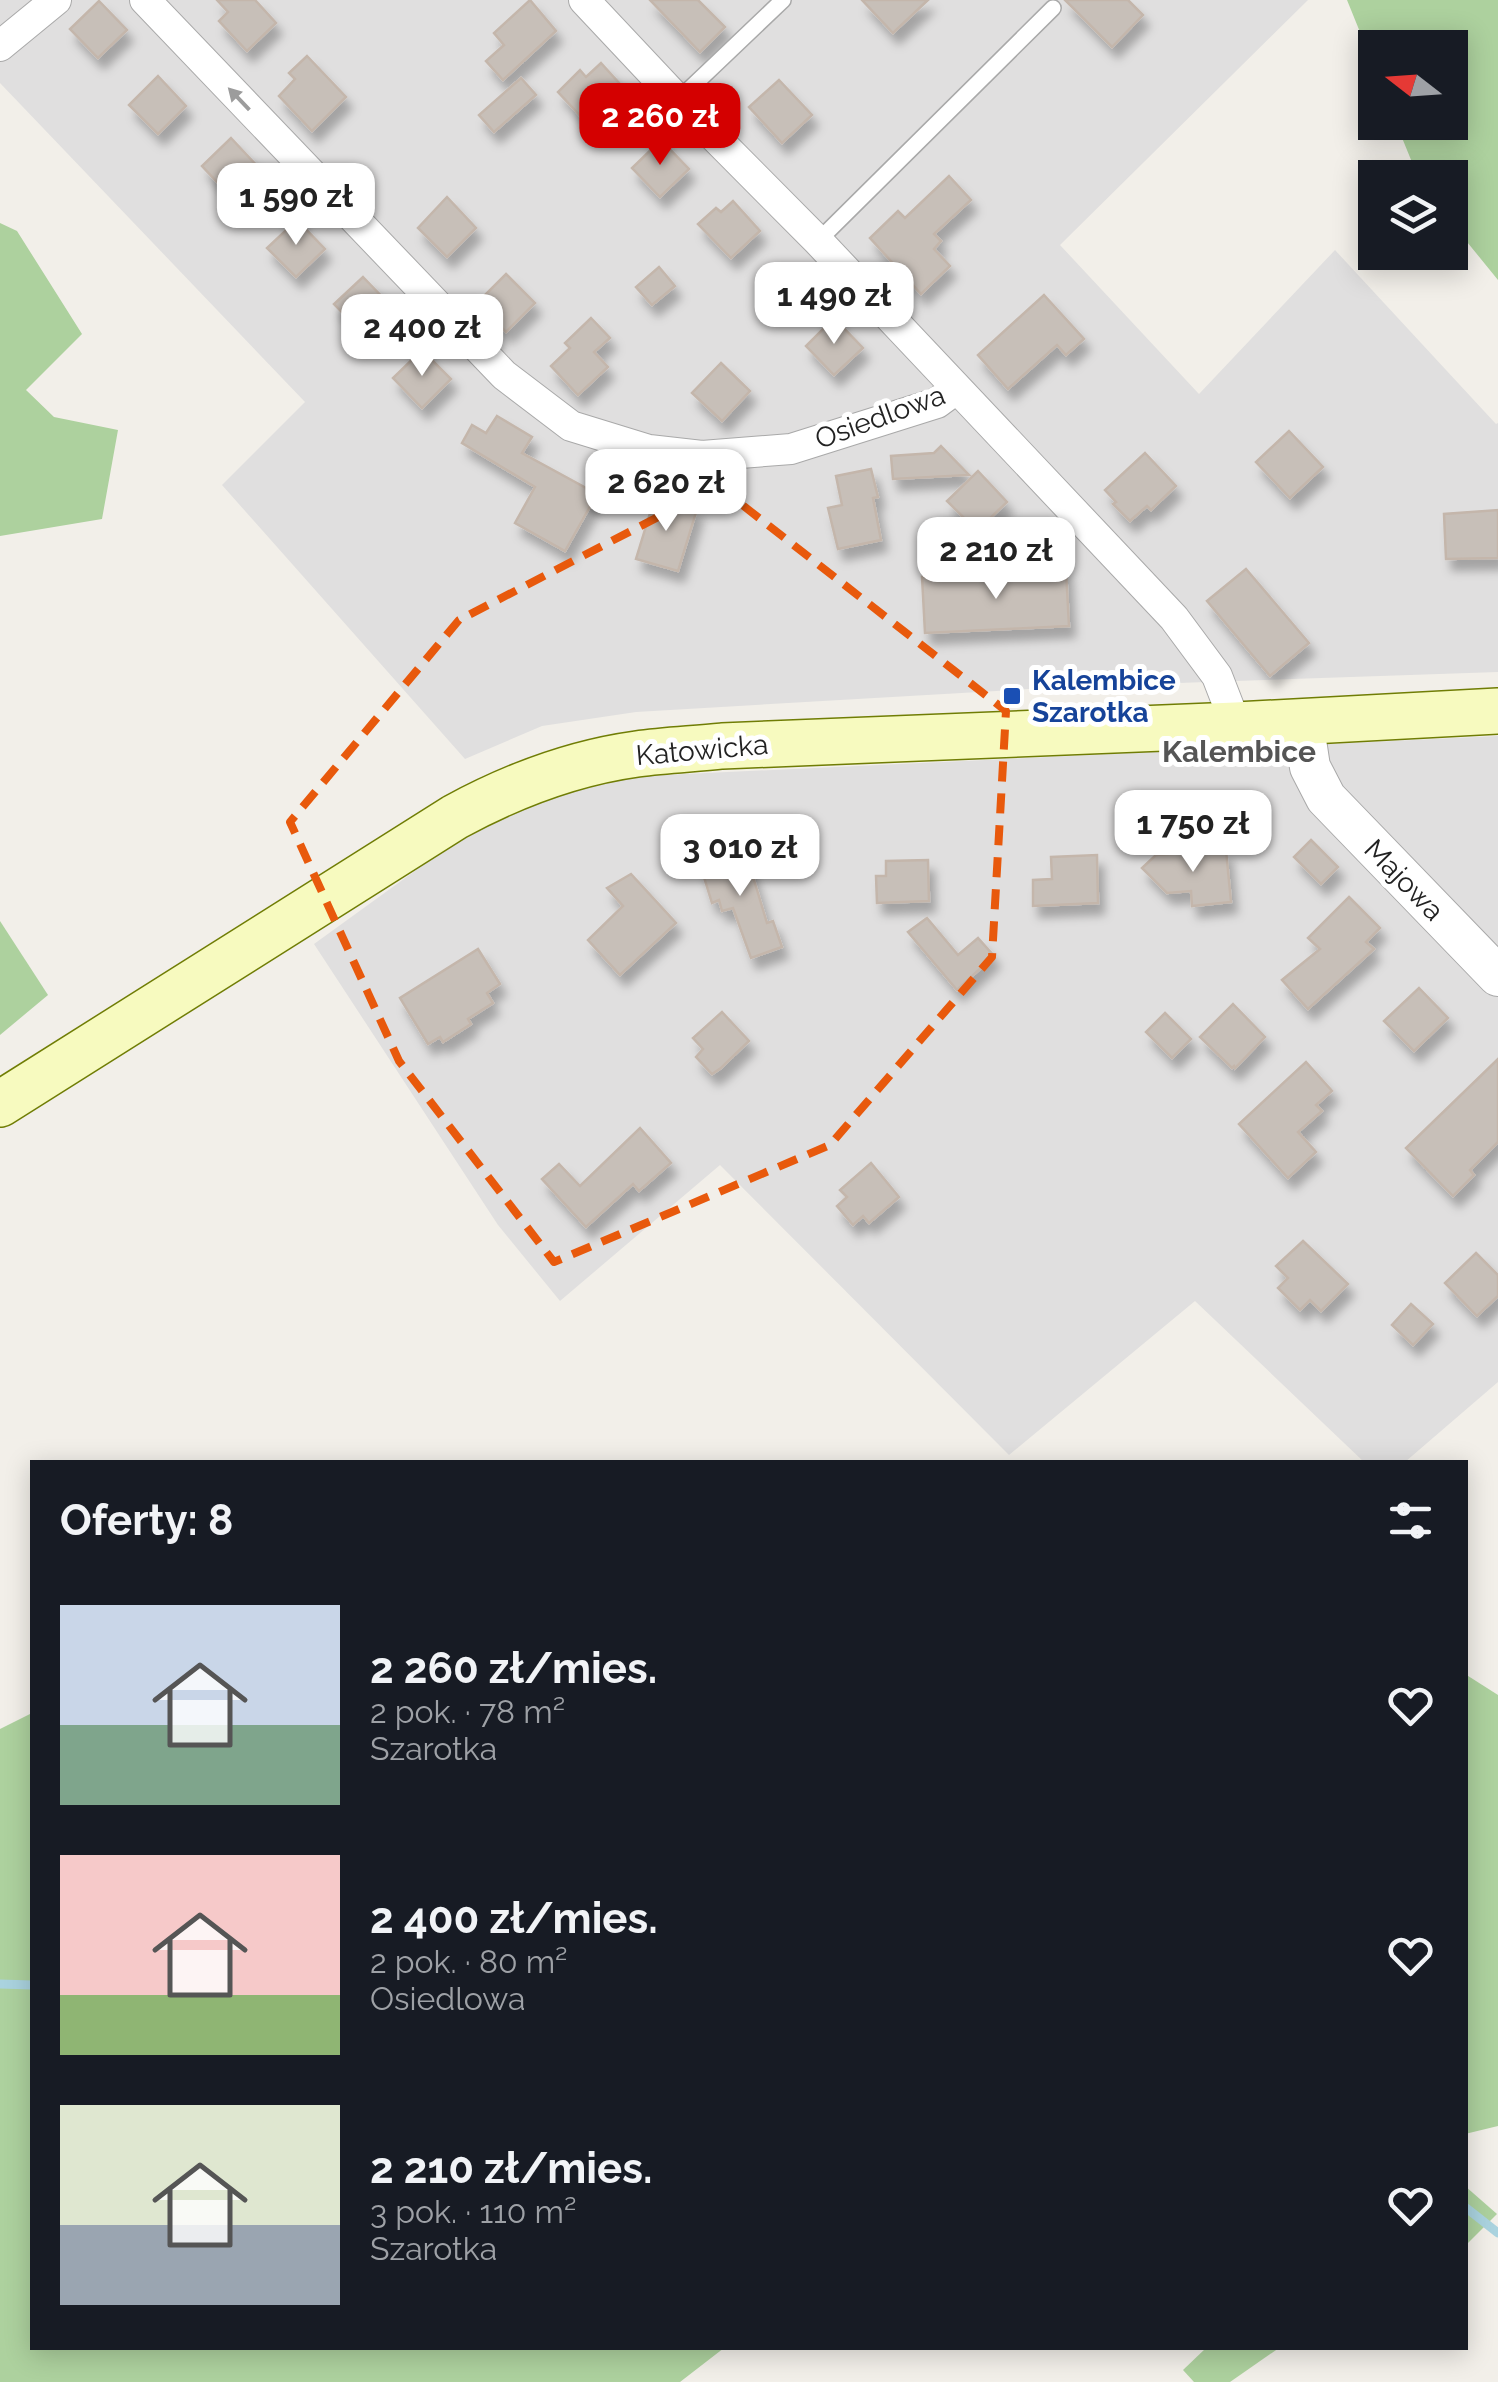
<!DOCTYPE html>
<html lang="pl">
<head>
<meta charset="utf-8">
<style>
	body { margin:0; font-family:Raleway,sans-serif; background:#242831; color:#f1f3f6; height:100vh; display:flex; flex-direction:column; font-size:38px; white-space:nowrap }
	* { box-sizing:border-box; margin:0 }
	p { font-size:32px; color:#9ea1a6 }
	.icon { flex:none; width:55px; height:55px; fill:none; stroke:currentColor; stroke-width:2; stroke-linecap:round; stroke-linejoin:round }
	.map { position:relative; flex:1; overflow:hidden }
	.panel { position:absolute; left:30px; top:1460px; width:1438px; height:890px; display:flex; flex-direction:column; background:#171b24; border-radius:0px; box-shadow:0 5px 25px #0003 }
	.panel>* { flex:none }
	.needle { width:65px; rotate:287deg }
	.fabs { position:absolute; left:1358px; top:30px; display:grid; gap:20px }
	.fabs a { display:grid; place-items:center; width:110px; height:110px; border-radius:0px; background:#171b24; box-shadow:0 5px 25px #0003; font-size:50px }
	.price { position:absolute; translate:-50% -85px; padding:0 22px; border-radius:20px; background:#fff; color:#222; font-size:32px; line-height:65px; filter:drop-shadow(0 2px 5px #0008) }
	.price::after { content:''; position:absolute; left:50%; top:60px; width:30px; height:22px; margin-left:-15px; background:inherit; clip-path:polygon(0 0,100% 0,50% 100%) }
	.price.selected { background:#d40000; color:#fff }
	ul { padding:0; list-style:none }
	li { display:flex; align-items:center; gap:30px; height:250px; padding:0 30px }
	li span { display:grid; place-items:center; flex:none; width:280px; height:200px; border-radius:0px; color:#555 }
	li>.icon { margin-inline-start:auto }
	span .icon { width:120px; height:120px; fill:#fffc; stroke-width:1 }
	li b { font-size:42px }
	h2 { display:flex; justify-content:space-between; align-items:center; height:120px; padding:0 30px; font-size:42px }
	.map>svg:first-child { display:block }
	.residential { fill:#e0dfdf }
	.forest { fill:#add19e }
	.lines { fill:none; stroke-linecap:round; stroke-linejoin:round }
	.stream { stroke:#aad3df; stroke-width:9 }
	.building { fill:#c7bfb8; stroke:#c4b6ab; stroke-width:2.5; filter:url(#shadow) }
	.service-casing { stroke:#a9a9a9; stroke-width:18 }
	.minor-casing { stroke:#a9a9a9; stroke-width:32 }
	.tertiary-casing { stroke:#a9a9a9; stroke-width:42 }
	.secondary-casing { stroke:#707d05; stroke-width:48 }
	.service { stroke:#fff; stroke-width:15 }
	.minor { stroke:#fff; stroke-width:30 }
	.tertiary { stroke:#fff; stroke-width:40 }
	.secondary { stroke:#f7fabf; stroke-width:45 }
	.oneway { fill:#9c9c9c }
	.marked { fill:none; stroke:#e8590c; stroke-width:8; stroke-dasharray:20 12; stroke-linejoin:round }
	.transit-dot { fill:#1a4fb4; stroke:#fff; stroke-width:4 }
	.labels { text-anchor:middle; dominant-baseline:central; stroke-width:10; stroke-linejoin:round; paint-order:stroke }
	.street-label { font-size:28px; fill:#222; stroke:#fff }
	.transit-label { font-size:28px; font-weight:bold; fill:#164399; stroke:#fff; text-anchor:start }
	.neighbourhood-label { font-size:30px; font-weight:bold; fill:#555; stroke:#fff }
</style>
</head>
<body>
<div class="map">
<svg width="1498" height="2382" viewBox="0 0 1498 2382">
	<defs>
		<filter id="shadow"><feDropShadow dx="6" dy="11" stdDeviation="5" flood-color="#0004"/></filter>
	</defs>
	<rect width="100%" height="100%" fill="#f2efe9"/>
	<g class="residential">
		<polygon points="0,0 1308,0 1060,245 1199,394 1335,250 1496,424 1498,423 1498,672 1063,687 636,712 542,726 465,759 222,485 305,402 0,83"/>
		<polygon points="1498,736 1498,1382 1405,1462 1364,1462 1195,1301 1009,1455 720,1165 560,1301 498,1225 314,944 506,805 601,778"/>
	</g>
	<g class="forest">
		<polygon points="1347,0 1498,0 1498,280 1450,221 1450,178 1418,177 1396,123 1450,122 1450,48 1375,48 1375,69"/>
		<polygon points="0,223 17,231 82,334 26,390 54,417 118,430 102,519 0,536"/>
		<polygon points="0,921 48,995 0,1035"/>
		<polygon points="1465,1674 1498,1695 1498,2126 1465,2134"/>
		<polygon points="32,1713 32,2348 724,2348 680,2382 0,2382 0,1729"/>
		<polygon points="1465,2186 1497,2214 1465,2246"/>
		<polygon points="1206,2348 1279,2348 1230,2382 1194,2382 1183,2370"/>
	</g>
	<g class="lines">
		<g class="stream">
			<polyline points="0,1984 32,1985"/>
			<polyline points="1465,2207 1498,2233"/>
		</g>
	</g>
	<g class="building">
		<polygon points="217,0 255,0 276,23 247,51 219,21 228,12"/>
		<polygon points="530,0 556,31 503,80 486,61 504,45 494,33"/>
		<polygon points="650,0 698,0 725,27 700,52"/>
		<polygon points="862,0 928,0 893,33"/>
		<polygon points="1065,0 1128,0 1143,15 1112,47"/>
		<polygon points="99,1 127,30 98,58 70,29"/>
		<polygon points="307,56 346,97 312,131 279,96 295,79 289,73"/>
		<polygon points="601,63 630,95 597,127 588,118 585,121 558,92 580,70 586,77"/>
		<polygon points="158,76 186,106 158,134 129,105"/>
		<polygon points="521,78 536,95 494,132 479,115"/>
		<polygon points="779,80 812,115 782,143 749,107"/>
		<polygon points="231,138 259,168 230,196 202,166"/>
		<polygon points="661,140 689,169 660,197 632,168"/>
		<polygon points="949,176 971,200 934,234 941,241 934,249 950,266 921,294 870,238 898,211 905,218"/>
		<polygon points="447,197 476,228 447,257 418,228"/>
		<polygon points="733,201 760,231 731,258 698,224 716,208 721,212"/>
		<polygon points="297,220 325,249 296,277 267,248"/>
		<polygon points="659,267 675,286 652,305 636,287"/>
		<polygon points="506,274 535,303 506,332 477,303"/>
		<polygon points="363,277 391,306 362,333 334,304"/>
		<polygon points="1044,295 1084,339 1066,355 1057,345 1008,389 978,355"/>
		<polygon points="591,318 610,338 594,352 608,367 578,395 551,366 570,348 565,343"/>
		<polygon points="834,318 863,348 834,375 806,346"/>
		<polygon points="422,350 451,379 422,408 393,378"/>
		<polygon points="721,363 750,391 722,421 692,393"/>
		<polygon points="497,416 532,437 522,453 597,494 565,551 515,523 535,487 462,443 472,425 486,433"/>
		<polygon points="1289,431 1323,467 1290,498 1256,462"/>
		<polygon points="941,446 969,475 893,479 891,456 934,453"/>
		<polygon points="1145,453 1176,486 1151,510 1147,506 1130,521 1113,504 1116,502 1105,490"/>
		<polygon points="871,469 878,497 873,498 881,540 838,549 828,508 842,505 836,476"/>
		<polygon points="978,471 1007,502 977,531 947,501"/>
		<polygon points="655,497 697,509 678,571 636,559"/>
		<polygon points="1498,510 1498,558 1446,559 1444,514"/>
		<polygon points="1246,569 1309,643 1270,676 1207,601"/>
		<polygon points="1066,570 1069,626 925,633 922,577"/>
		<polygon points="1311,840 1338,867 1321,884 1294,857"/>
		<polygon points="744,847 767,923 773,921 782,947 751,958 733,908 722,911 719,900 712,903 699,861"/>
		<polygon points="1226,850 1231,902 1192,906 1191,891 1167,893 1142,868 1156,855"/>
		<polygon points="1097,855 1098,903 1033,906 1033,880 1052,879 1051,857"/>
		<polygon points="928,860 929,901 877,903 876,876 886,876 886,861"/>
		<polygon points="631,874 676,923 620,975 588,940 623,906 607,888"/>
		<polygon points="1349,897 1380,928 1366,942 1374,949 1308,1009 1282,980 1320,949 1308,938"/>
		<polygon points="927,918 958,955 978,938 994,956 957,990 908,932"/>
		<polygon points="478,949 500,984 487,993 493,1003 468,1019 471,1024 443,1042 440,1037 428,1044 400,998"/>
		<polygon points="1419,988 1448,1018 1414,1051 1384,1021"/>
		<polygon points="1233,1004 1265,1037 1235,1068 1234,1066 1232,1068 1200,1037"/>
		<polygon points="722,1012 749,1041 721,1068 712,1074 696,1057 703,1049 693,1038"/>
		<polygon points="1165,1013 1191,1039 1172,1058 1146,1032"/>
		<polygon points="1498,1059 1498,1142 1470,1170 1474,1175 1453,1196 1406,1148"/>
		<polygon points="1306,1062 1332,1091 1316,1105 1322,1111 1298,1132 1316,1152 1288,1178 1239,1124"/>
		<polygon points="640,1128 671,1163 639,1191 633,1184 586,1227 542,1179 559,1164 580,1186"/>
		<polygon points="871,1163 899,1197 869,1223 863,1216 853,1225 837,1206 847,1197 840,1190"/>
		<polygon points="1303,1241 1348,1284 1321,1311 1310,1300 1300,1310 1278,1288 1288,1278 1276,1266"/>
		<polygon points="1476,1253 1498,1275 1498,1296 1477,1316 1445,1283"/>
		<polygon points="1411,1304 1433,1324 1413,1345 1392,1325"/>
	</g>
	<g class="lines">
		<defs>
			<g id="service">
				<polyline points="678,100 783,0"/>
				<polyline points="818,241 1053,8"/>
			</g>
			<g id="minor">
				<polyline points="145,0 504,375 571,426 649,450 702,456 791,449 937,403 956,389"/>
				<polyline points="584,0 678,100 818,241 1174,618 1217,676 1236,725"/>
				<polyline points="0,46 56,0"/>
			</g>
			<polyline id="tertiary" points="1303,721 1310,767 1326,798 1498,976"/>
			<path id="secondary" d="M0,1104L455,817C512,786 572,763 637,754C665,750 694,749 722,746L1236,725L1498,711"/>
		</defs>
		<use href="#service" class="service-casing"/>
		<use href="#minor" class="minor-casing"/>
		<use href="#tertiary" class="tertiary-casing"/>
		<use href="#secondary" class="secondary-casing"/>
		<use href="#service" class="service"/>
		<use href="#minor" class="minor"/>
		<use href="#tertiary" class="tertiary"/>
		<use href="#secondary" class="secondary"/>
	</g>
	<defs><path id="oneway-solid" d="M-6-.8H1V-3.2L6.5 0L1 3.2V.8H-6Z" transform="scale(2.5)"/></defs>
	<use class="oneway" href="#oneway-solid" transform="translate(239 99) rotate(-134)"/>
	<path class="marked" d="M718,486L1006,711L992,957L830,1145L554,1262L399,1061L290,822L459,620Z"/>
	<rect class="transit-dot" x="1002" y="686" width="20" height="20" rx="5"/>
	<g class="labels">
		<g class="street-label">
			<text transform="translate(880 417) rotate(-20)">Osiedlowa</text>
			<text transform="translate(702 750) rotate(-5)">Katowicka</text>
			<text transform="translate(1404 880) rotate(46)">Majowa</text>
		</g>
		<g class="transit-label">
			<text x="1032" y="680">Kalembice<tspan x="1032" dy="32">Szarotka</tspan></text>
		</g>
		<g class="neighbourhood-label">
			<text x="1239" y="751">Kalembice</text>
		</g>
	</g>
</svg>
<div class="fabs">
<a><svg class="needle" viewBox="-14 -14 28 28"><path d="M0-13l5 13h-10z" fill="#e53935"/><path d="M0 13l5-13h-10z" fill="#9ea1a6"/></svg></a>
<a><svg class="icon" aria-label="layers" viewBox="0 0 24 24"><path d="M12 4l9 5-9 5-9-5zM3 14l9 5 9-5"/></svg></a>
</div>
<b class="price selected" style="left:660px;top:168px">2 260 zł</b>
<b class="price" style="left:296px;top:248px">1 590 zł</b>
<b class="price" style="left:834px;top:347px">1 490 zł</b>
<b class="price" style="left:422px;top:379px">2 400 zł</b>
<b class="price" style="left:666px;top:534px">2 620 zł</b>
<b class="price" style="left:996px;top:602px">2 210 zł</b>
<b class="price" style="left:1193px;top:875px">1 750 zł</b>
<b class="price" style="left:740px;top:899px">3 010 zł</b>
<section class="panel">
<h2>Oferty: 8<svg class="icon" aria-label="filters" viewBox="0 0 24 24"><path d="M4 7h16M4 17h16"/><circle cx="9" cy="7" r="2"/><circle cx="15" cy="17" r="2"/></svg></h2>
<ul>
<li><span style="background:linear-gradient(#c9d6e8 60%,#7fa58c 0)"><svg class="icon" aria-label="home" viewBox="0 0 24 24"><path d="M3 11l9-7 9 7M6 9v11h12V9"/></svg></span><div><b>2 260 zł/mies.</b><p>2 pok. · 78 m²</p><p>Szarotka</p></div><svg class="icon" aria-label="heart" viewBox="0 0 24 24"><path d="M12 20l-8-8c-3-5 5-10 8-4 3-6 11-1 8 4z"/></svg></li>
<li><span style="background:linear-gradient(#f6c9c9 70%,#8fb573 0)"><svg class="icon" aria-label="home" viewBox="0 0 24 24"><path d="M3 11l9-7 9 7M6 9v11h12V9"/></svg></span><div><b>2 400 zł/mies.</b><p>2 pok. · 80 m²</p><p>Osiedlowa</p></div><svg class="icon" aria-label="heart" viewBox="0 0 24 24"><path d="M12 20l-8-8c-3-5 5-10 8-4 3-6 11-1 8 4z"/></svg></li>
<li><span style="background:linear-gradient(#dfe7d0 60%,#9aa5b1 0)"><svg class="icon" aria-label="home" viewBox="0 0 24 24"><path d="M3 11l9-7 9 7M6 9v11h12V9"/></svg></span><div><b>2 210 zł/mies.</b><p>3 pok. · 110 m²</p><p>Szarotka</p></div><svg class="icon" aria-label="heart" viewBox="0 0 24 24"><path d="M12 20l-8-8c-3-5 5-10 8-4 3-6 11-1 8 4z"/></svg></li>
</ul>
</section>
</div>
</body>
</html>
